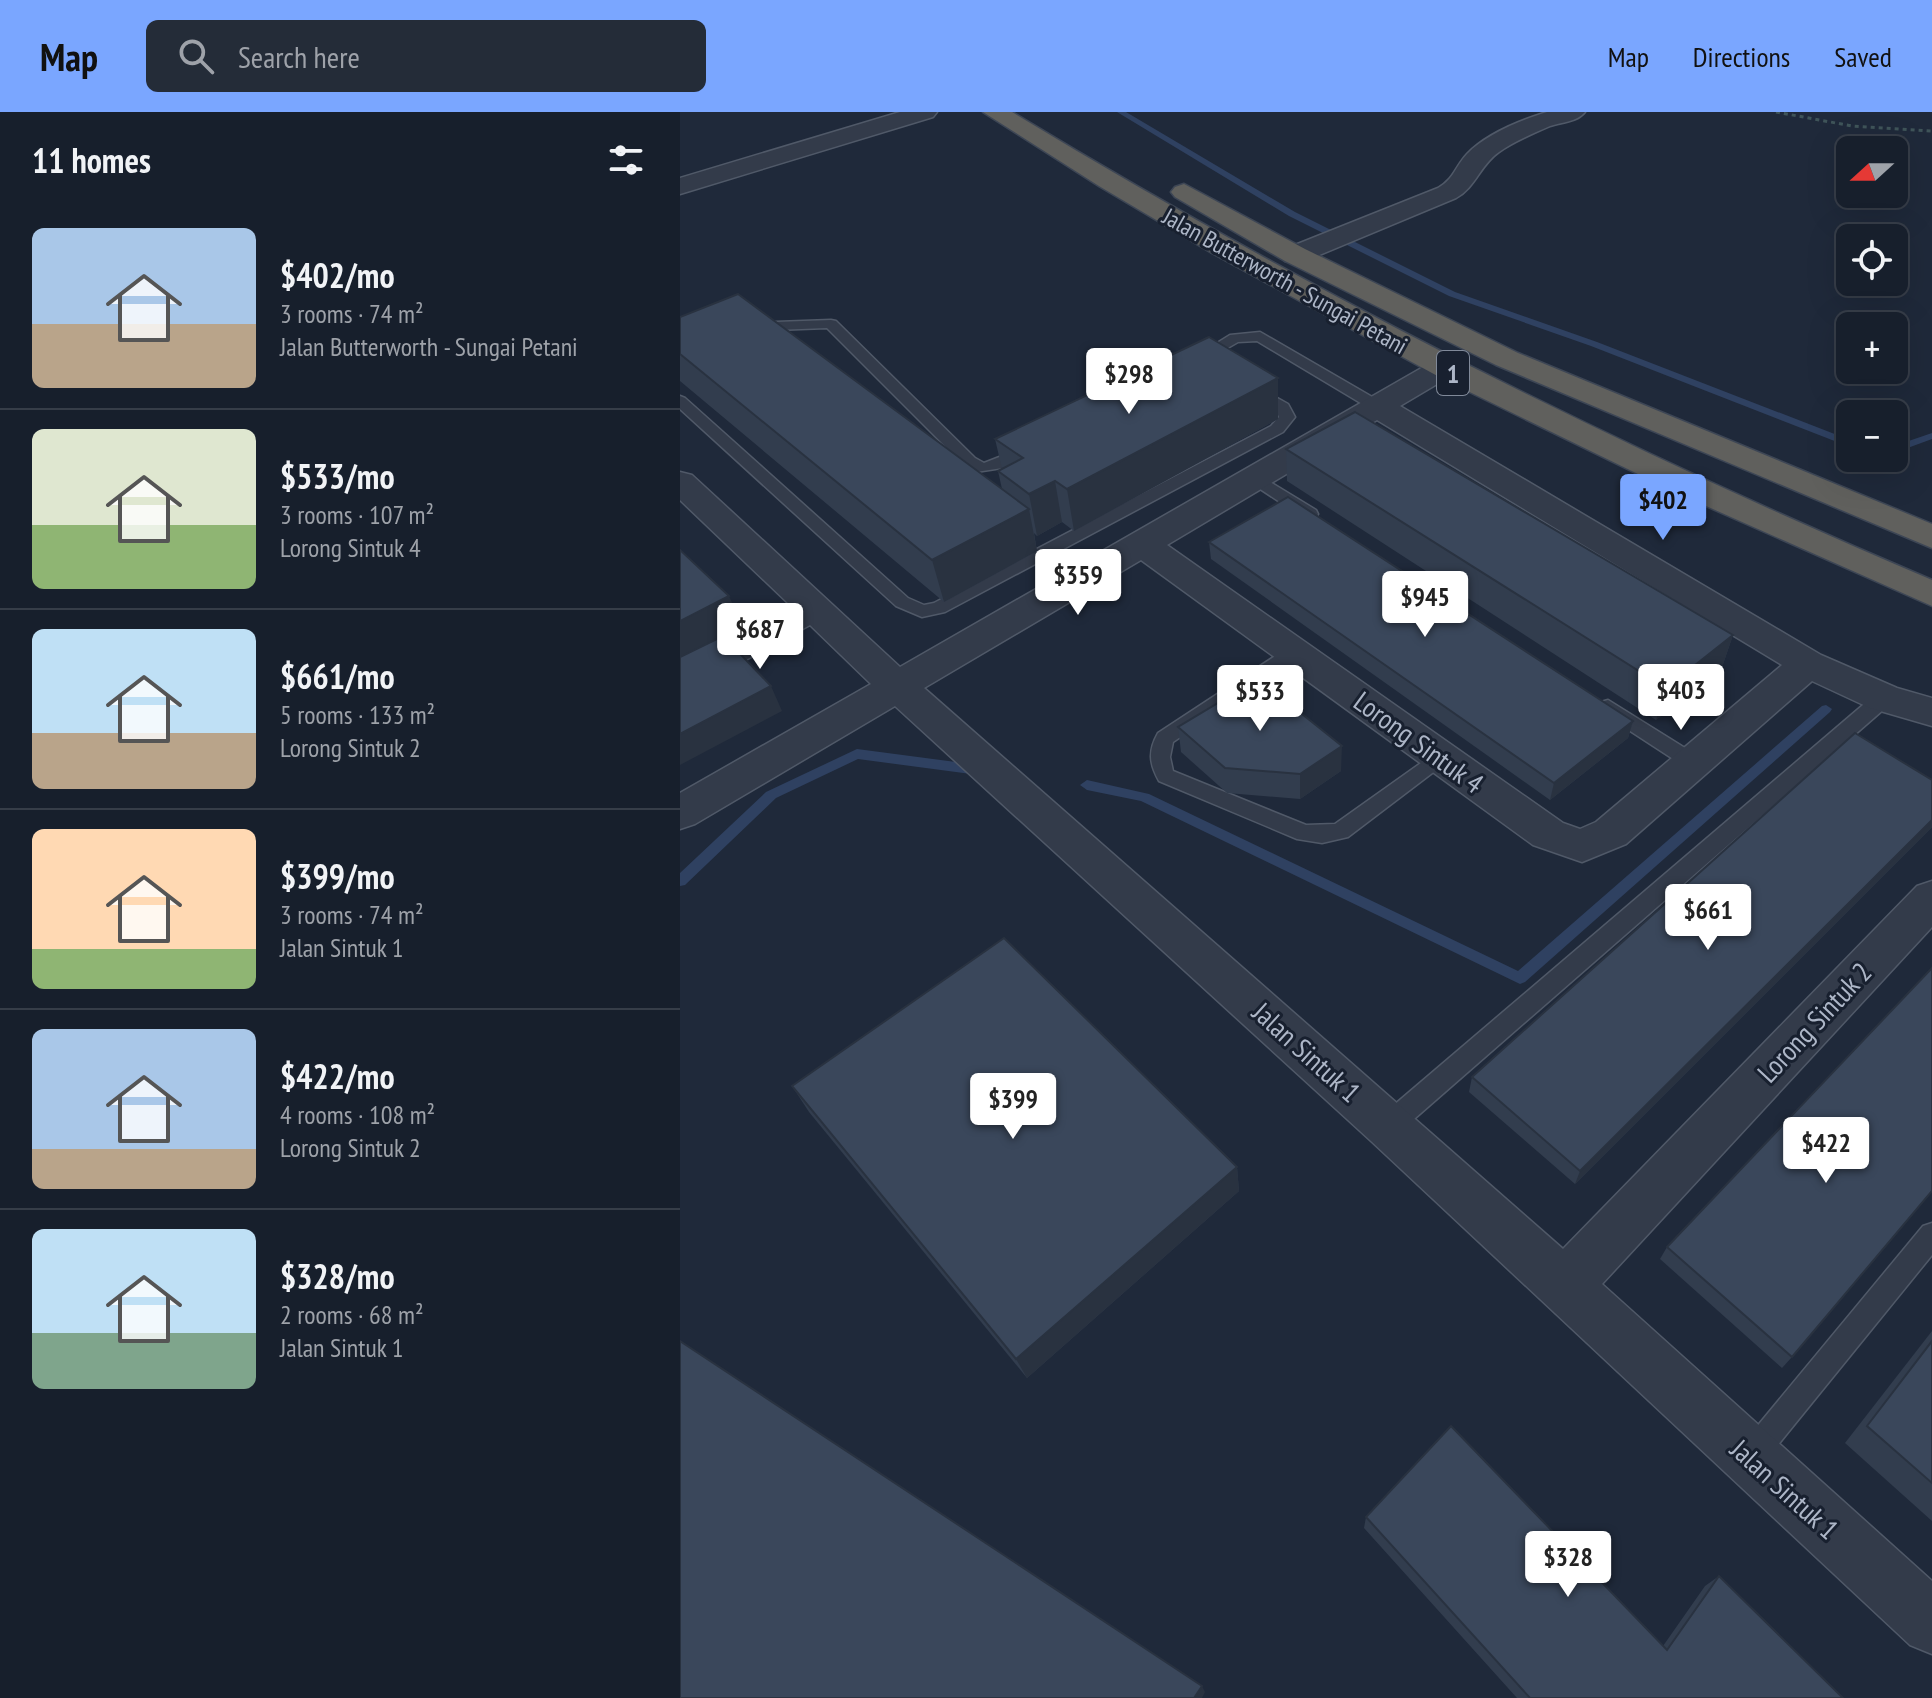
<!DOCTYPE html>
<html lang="en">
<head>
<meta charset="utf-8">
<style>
	body { margin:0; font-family:"PT Sans Narrow",sans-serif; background:#242c38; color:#f1f3f6; height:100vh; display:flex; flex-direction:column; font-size:30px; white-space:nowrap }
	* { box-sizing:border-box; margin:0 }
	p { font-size:26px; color:#9ea2a9 }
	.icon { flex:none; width:44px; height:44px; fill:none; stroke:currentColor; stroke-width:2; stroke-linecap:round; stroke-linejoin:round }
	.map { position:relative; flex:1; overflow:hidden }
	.side { display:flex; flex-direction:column; background:#171f2c; width:680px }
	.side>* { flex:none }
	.needle { width:52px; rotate:249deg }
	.fabs { position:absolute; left:1156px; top:24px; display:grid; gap:16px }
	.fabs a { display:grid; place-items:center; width:72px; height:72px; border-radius:12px; background:#171f2c; box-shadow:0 8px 32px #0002,0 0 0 2px #363d48; font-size:40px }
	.price { position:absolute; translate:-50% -68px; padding:0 18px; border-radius:8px; background:#fff; color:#222; font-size:26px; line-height:52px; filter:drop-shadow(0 2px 4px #0008) }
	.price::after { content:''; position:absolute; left:50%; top:48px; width:24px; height:18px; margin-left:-12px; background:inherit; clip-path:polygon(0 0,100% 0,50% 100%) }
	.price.active { background:#7aa6ff; color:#111 }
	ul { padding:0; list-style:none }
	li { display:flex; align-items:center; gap:24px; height:200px; padding:0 32px }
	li+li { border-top:2px solid #363d48 }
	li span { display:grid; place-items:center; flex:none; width:224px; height:160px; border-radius:12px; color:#555 }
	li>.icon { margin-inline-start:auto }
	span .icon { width:96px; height:96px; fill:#fffc; stroke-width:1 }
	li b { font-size:34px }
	h2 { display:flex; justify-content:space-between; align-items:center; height:96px; padding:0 32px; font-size:34px }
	header { display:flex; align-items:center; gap:48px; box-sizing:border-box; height:112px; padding:0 40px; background:#7aa6ff; color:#111 }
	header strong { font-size:38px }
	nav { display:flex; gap:44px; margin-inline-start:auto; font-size:28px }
	.search { width:560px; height:72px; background:#242c38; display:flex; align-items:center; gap:20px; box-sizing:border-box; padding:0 28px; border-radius:12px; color:#9ea2a9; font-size:30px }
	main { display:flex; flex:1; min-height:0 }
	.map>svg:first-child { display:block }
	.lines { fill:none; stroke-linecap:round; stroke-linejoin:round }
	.stream { fill:#2f4161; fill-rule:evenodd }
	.service-casing { stroke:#505968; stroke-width:3 }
	.minor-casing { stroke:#505968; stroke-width:3 }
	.trunk-casing { stroke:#3d4655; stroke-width:3 }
	.path { stroke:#3f5459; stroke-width:3; stroke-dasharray:4 4; stroke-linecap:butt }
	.service { fill:#333b4a; fill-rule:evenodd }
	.minor { fill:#333b4a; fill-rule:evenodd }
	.trunk { fill:#60605d; fill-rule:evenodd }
	.wall { fill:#323d4e }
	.shaded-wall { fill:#293240 }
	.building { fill:#3a475b; stroke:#293240; stroke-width:2 }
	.labels { text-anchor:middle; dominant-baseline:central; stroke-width:6; stroke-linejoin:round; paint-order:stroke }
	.far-street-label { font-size:24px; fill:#adb6c7; stroke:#18202f }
	.shield { fill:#18202f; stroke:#808999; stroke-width:2 }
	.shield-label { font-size:26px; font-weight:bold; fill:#adb6c7 }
	.street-label { font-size:28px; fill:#adb6c7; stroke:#18202f }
</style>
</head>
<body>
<header>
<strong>Map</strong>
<div class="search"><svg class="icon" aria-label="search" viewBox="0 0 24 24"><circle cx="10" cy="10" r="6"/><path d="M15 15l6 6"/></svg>Search here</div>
<nav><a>Map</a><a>Directions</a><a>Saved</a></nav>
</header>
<main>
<section class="side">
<h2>11 homes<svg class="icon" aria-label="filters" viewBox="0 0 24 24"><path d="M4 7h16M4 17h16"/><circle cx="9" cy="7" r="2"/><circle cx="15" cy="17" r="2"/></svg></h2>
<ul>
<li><span style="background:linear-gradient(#a9c7e8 60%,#b9a48a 0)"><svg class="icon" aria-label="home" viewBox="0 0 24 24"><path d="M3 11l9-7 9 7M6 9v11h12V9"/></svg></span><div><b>$402/mo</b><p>3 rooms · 74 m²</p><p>Jalan Butterworth - Sungai Petani</p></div></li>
<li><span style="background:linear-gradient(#dfe7d0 60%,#8fb573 0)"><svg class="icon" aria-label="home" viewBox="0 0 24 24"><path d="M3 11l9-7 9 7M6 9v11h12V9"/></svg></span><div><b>$533/mo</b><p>3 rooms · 107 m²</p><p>Lorong Sintuk 4</p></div></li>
<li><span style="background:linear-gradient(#bfe0f5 65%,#b9a48a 0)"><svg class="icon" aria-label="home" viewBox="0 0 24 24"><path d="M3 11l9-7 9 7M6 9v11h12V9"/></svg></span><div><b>$661/mo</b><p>5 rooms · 133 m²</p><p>Lorong Sintuk 2</p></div></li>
<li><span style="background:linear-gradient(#ffd9b3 75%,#8fb573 0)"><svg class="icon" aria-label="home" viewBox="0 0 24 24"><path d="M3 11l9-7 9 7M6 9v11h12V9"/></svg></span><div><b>$399/mo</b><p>3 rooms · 74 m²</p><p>Jalan Sintuk 1</p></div></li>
<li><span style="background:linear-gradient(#a9c7e8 75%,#b9a48a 0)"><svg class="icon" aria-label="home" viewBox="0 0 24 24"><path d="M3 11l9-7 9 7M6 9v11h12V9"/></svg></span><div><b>$422/mo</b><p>4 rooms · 108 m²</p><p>Lorong Sintuk 2</p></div></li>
<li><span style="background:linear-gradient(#bfe0f5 65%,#7fa58c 0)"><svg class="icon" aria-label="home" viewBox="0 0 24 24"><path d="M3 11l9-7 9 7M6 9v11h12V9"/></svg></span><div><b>$328/mo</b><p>2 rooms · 68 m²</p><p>Jalan Sintuk 1</p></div></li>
</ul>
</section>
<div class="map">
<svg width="1252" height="1586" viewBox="0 0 1252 1586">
	<rect width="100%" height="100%" fill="#1f293a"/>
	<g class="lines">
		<g class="stream">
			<polygon points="437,0 446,0 615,100 775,180 917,230 1170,328 1170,335 911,234 769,184 609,104"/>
			<polygon points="1252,321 1252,327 1214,341 1214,334"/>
			<polygon points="1146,593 1152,597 1150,600 845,870 840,872 461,689 407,678 400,673 407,668 469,682 838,859 1142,594"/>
			<polygon points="177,637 291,652 297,657 291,662 178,647 96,686 5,773 0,774 0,761 86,680"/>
		</g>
		<defs>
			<g id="service">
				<polygon points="151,208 156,209 295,346 304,351 345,335 353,340 329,355 296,360 283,352 147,216 70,219 63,215 70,211"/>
				<polygon points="580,220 706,293 708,296 700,301 694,299 577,229 558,230 525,249 515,249 513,246 550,223"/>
				<polygon points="572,272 608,292 615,305 603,320 265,500 242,505 216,494 0,297 0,284 5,286 228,486 244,493 254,491 591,314 599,305 596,298 567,280 567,274"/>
				<polygon points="577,362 636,398 638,402 636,406 624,406 571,371 569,367 571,363"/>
				<path d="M612,533L621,539L619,544L493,630L490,645L493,659L626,713L655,712L755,641H769L772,646L668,725L642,731L617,727L479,669C469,651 468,639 478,621Z"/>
				<polygon points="1204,579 1214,586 1211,591 718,1021 709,1024 700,1021 697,1013 700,1005 1197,581"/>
				<polygon points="928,588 1021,646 1024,651 1021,656 1007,656 921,600 918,595 921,590"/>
				<polygon points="1252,1111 1252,1143 1080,1355 1070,1360 1060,1355 1055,1345 1060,1335 1243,1114"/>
			</g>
			<g id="minor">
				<polygon points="220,0 257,0 253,5 0,82 0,66"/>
				<path d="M867,0H905C897,10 882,10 870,14C854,21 833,30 819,40C800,53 796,75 776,86L625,149H605L601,143L605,137L758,76C774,67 775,55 787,42C806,22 841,8 867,0Z"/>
				<path d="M763,247L774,250L778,256L774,262L720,294L1141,543L1217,576L1252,586V614L1190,596L1132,569L946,732L902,750L853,733L461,448L244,576L883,1137L1237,774L1252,769V815L922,1172L1252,1469V1542L1230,1533L691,1029L215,594L15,712L0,717V681L191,572L130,513L14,576L0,580V551L110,493L0,388V360L12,363L220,555L752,250ZM697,308L1102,553L916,710L900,717L883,711L487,433Z"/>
			</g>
			<g id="trunk">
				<path d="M303,0H332C627,179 934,333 1252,468V494L999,382L763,267L532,141L419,74Z"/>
				<polygon points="504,72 625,137 838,241 1252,412 1252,436 816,253 605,149 495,85 491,80 495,75"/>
			</g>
		</defs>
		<use href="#service" class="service-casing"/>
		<use href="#minor" class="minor-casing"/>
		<use href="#trunk" class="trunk-casing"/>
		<polyline class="path" points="1096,0 1172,14 1252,19"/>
		<use href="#service" class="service"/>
		<use href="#minor" class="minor"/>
		<use href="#trunk" class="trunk"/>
	</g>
	<g class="wall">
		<polygon points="0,205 322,377 318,359 322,357 315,327 598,307 394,419 382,410 357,424 354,421 357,439 264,490 0,269"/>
		<polygon points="606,337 1053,523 1042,555 976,608 607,369"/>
		<polygon points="529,430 953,609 948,626 870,688 531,447"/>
		<polygon points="498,615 661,659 620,687 547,681 501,640"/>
		<polygon points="1252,668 1252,715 895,1072 789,980 792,965"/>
		<polygon points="112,974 557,1055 559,1079 347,1266 129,1000"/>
		<polygon points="987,1135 1112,1245 1102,1256 980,1147"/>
		<polygon points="1252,1219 1252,1409 1165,1331"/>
		<polygon points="686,1405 983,1534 1025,1474 1039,1464 1163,1586 837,1586 684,1416"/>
	</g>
	<g class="shaded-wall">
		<polygon points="598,266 598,307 394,419 387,377"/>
		<polygon points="375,369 382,410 357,424 349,382"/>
		<polygon points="349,397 357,439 264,490 252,448"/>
		<polygon points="49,484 68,526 0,561 0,509"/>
		<polygon points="1053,523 1042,555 976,608 986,576"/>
		<polygon points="91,574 102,599 0,653 0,622"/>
		<polygon points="953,609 948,626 870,688 874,671"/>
		<polygon points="662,634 661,659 620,687 620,662"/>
		<polygon points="1252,708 1252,715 895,1072 900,1059"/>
		<polygon points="557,1055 559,1079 347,1266 336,1247"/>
		<polygon points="522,1574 525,1580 522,1586 514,1586"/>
	</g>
	<g class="building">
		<polygon points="58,182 349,397 252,448 0,242 0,205"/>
		<polygon points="529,225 598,266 387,377 375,369 349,382 318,359 343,346 315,327"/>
		<polygon points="675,300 1053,523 986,576 606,337"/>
		<polygon points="608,385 953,609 874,671 529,430"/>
		<polygon points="0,438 49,484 0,509"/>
		<polygon points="43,524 91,574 0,622 0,545"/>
		<polygon points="578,567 662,634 620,662 545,656 498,615"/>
		<polygon points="1175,621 1252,668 1252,708 900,1059 792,965"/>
		<polygon points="324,826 557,1055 336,1247 112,974"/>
		<polygon points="1252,856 1252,1079 1112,1245 987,1135"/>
		<polygon points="0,1229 522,1574 514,1586 0,1586"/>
		<polygon points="1252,1229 1252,1371 1187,1314"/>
		<polygon points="771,1314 987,1538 1039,1464 1163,1586 850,1586 686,1405"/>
	</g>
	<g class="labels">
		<g class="far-street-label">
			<text transform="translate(605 169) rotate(29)">Jalan Butterworth - Sungai Petani</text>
		</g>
		<rect class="shield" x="757" y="239" width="32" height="44" rx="6"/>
		<g class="shield-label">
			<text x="773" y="261">1</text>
		</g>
		<g class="street-label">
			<text transform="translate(739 630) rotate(36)">Lorong Sintuk 4</text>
			<text transform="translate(1134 910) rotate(-47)">Lorong Sintuk 2</text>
			<text transform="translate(627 940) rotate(42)">Jalan Sintuk 1</text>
			<text transform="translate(1105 1377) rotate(42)">Jalan Sintuk 1</text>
		</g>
	</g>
</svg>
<div class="fabs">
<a><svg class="needle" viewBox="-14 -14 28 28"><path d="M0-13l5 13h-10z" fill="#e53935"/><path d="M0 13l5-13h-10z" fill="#9ea2a9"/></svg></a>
<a><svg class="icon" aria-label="locate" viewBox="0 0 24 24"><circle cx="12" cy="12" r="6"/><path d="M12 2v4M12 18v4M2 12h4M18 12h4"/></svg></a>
<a>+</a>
<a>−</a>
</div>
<b class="price" style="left:449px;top:304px">$298</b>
<b class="price active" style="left:983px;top:430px">$402</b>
<b class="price" style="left:398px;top:505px">$359</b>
<b class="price" style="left:745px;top:527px">$945</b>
<b class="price" style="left:80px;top:559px">$687</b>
<b class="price" style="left:1001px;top:620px">$403</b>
<b class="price" style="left:580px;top:621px">$533</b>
<b class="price" style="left:1028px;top:840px">$661</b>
<b class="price" style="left:333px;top:1029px">$399</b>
<b class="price" style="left:1146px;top:1073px">$422</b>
<b class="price" style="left:888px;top:1487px">$328</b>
</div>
</main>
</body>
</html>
